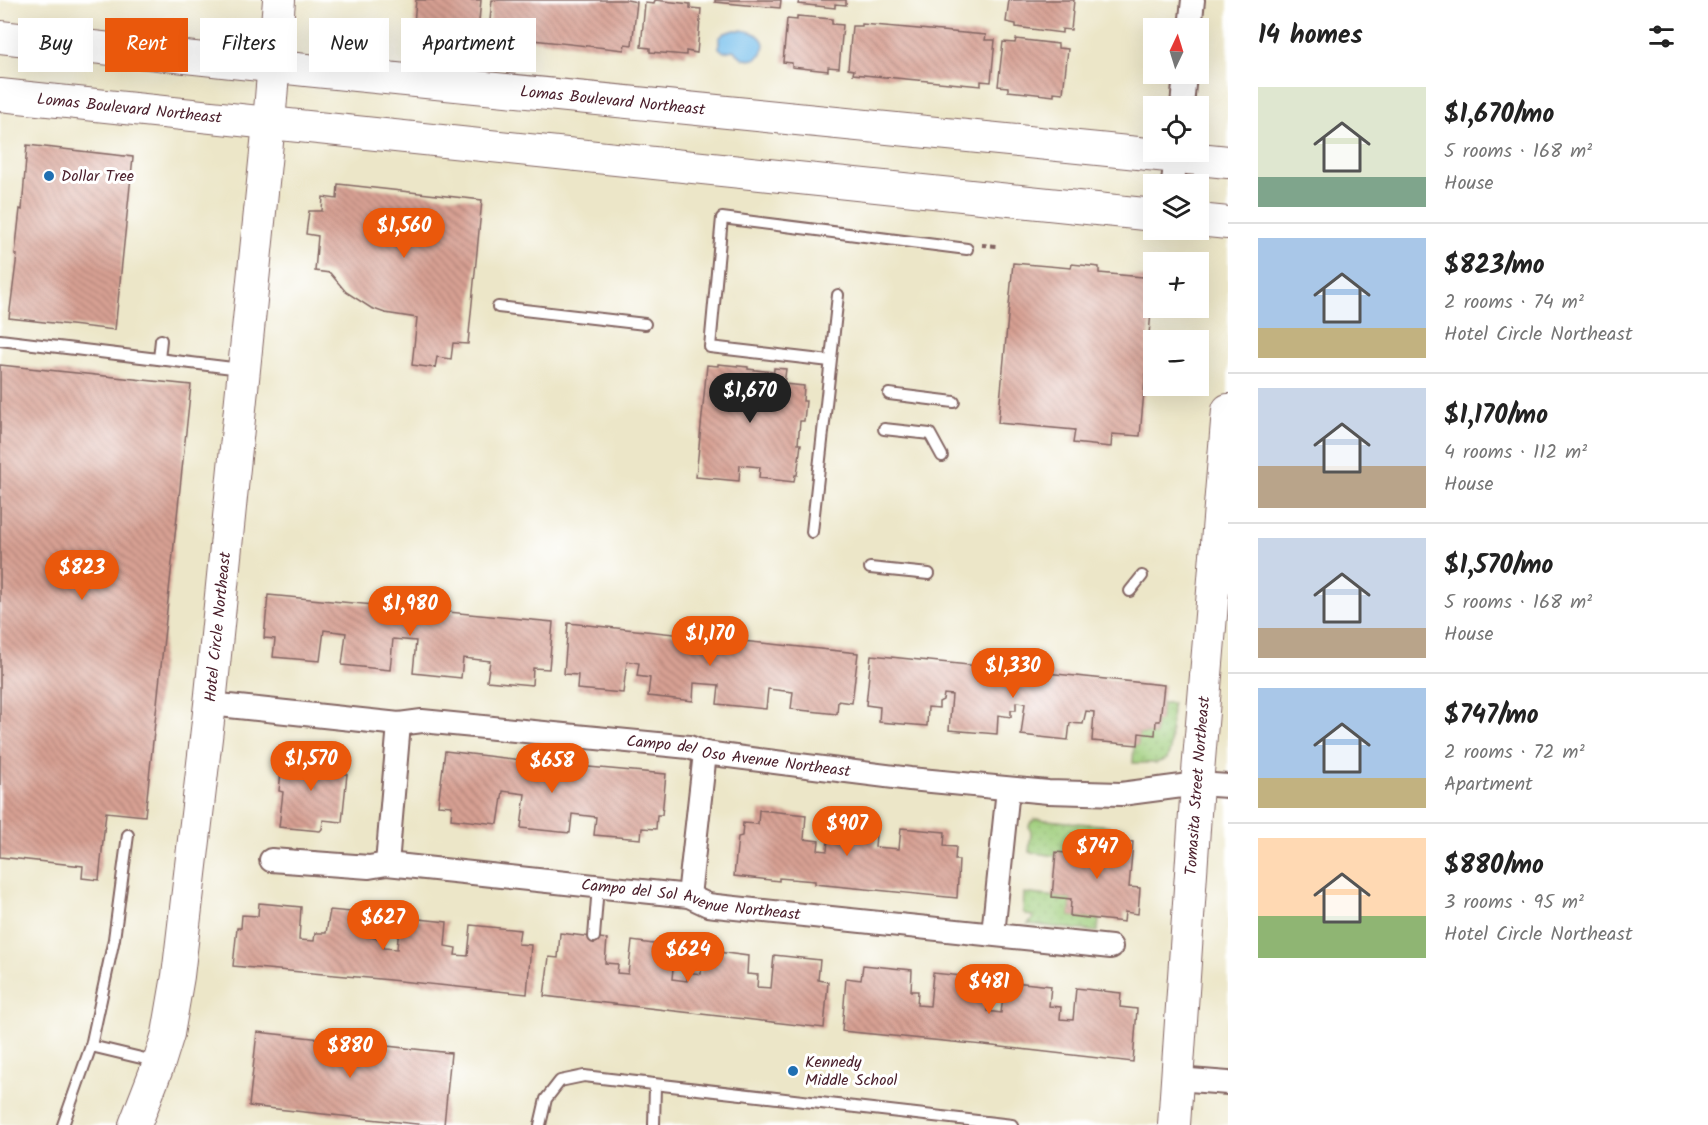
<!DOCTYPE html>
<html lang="en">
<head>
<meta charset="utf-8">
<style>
	body { margin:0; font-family:Kalam,sans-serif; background:#f6f6f6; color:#222; height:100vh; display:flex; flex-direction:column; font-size:22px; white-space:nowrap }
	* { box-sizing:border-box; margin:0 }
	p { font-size:20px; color:#767676 }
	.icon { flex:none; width:33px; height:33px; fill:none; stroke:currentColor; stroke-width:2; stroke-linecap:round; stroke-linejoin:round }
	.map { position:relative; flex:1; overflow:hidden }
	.panel { display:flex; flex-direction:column; background:#fff; width:480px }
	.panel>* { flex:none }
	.top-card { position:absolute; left:18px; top:18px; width:570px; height:54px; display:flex; gap:12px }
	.needle { width:39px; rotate:4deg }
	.tools { position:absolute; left:1143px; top:18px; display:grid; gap:12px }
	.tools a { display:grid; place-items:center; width:66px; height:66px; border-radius:0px; background:#fff; box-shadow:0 6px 24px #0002; font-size:30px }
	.price { position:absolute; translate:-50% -51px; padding:0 14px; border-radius:21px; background:#ea580c; color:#fff; font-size:20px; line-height:39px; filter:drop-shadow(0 2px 3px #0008) }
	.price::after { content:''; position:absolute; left:50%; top:36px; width:18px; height:14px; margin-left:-9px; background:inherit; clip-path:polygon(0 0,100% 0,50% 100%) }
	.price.active { background:#222; color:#fff }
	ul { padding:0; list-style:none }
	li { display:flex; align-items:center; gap:18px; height:150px; padding:0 30px }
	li+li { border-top:2px solid #e0e0e0 }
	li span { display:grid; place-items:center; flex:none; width:168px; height:120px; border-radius:0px; color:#555 }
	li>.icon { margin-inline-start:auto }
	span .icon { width:72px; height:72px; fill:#fffc; stroke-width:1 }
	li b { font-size:26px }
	h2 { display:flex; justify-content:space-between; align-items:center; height:72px; padding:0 30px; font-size:26px }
	.tag { padding:0 21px; border-radius:0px; background:#fff; box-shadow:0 6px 24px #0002; font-size:21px; line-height:54px }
	.tag.active { background:#ea580c; color:#fff }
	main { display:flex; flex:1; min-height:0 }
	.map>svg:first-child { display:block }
	.garden { fill:url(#garden-dots); stroke:#747653; stroke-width:1.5 }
	.water { fill:#72bdeb; stroke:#5e6e8b; stroke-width:1.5 }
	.building { fill:url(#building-back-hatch) }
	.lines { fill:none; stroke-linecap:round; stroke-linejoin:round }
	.lane-casing { stroke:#836562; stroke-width:14 }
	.street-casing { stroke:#836562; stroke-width:26 }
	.secondary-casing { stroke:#836562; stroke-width:34 }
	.path { stroke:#836562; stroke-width:4; stroke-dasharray:4.5 4.5; stroke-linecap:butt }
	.lane { stroke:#fff; stroke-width:10 }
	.street { stroke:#fff; stroke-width:22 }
	.secondary { stroke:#fff; stroke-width:32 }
	.poi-dot { fill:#1f6fb2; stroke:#fff; stroke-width:2 }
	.labels { text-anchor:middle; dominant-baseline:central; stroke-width:6; stroke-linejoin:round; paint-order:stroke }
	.street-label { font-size:16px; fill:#4a1f2b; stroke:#fff }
	.poi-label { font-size:16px; fill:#4a1f2b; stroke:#fff; text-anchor:start }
</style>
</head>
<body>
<main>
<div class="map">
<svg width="1228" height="1125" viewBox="0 0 1228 1125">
	<defs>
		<pattern id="garden-dots" width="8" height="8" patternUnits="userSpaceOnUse" patternTransform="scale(1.5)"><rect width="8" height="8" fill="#9fcd7b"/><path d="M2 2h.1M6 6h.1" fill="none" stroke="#8ab06a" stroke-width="1.8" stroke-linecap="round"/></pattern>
		<pattern id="building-back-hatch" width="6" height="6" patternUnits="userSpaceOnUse" patternTransform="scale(1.5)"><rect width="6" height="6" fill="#d7a093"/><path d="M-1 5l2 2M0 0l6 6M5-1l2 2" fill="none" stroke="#b08278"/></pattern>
	</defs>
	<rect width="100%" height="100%" fill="#fff"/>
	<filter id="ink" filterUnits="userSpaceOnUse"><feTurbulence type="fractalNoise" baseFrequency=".0167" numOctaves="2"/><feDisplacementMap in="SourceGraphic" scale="12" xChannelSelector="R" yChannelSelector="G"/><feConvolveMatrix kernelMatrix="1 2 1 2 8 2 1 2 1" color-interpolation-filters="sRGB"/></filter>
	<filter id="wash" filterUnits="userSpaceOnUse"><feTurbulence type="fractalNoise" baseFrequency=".008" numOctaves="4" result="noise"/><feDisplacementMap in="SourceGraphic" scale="24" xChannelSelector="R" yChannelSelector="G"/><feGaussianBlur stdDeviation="1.35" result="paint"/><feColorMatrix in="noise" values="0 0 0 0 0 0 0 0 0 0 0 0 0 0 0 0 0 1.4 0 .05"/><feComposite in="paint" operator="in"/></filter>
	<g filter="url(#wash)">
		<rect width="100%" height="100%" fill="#ece6c8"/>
		<g class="garden">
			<polygon points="1162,703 1172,703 1170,750 1167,759 1156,763 1133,763 1134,745 1138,745 1139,733 1155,735 1156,721 1160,721"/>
			<polygon points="1036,819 1110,826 1107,839 1078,836 1077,854 1056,852 1055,856 1029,852 1031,833 1029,826 1031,822"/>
			<polygon points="1024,893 1071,899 1070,916 1099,919 1098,932 1028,924 1033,919 1032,916 1027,915 1023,912"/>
		</g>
		<path class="water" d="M735,30C779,30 765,65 745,59C741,58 738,53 733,50L724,52L719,48V38L725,33Z"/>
		<g id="blocks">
			<g class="building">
				<polygon points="416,0 481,0 478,31 469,30 469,34 423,29 424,25 414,24"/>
				<polygon points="492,0 627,0 637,2 632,45 625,44 624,50 497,36 498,32 489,31"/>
				<polygon points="655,0 690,4 690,8 701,9 697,53 686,51 686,55 650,52 650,48 641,47 645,3 654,4"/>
				<polygon points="715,0 781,0 780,8 715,2"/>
				<polygon points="799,0 846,0 846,5 835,4 835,8 798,4"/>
				<polygon points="1009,0 1074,0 1071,30 1062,29 1062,33 1016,27 1016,24 1006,22"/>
				<polygon points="797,16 832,19 832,24 843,25 839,68 828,67 828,71 792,67 792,63 783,62 787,19 797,20"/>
				<polygon points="862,24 986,35 985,40 995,40 991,82 981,81 981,86 853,74 854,70 848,69 852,26 862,26"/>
				<polygon points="1016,39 1058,44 1058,48 1068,49 1063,93 1054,92 1054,96 1008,91 1008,87 998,86 1003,42 1015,43"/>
				<polygon points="27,145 133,157 115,330 9,318 17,255 15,255 20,209 22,210"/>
				<polygon points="338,184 482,200 468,344 453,343 451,359 437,357 435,368 412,365 417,318 385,313 371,308 346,292 330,273 315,271 318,236 306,234 309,211 322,211 323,197 337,199"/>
				<polygon points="1013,263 1071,268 1072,264 1099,267 1099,273 1154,278 1140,436 1112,434 1111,447 1073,443 1075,430 998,423"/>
				<polygon points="718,364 748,367 748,369 772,372 770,383 773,383 774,368 786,369 784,384 804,386 803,401 806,401 804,421 800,421 798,444 801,444 797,475 795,475 794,482 759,478 760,467 740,465 739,481 696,477 707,365 718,366"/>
				<polygon points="0,365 191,385 145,816 106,812 99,880 82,878 83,866 0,857"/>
				<polygon points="268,595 553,622 549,669 533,668 532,685 487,681 490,661 463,658 461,678 413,673 416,641 393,639 390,670 342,665 346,633 324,630 320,661 273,657 275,639 264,638"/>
				<polygon points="568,623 858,653 852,703 838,701 837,714 791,709 793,692 768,689 766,709 717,704 719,685 694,683 693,701 648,696 650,678 637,676 639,663 627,661 623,693 577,689 578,675 564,674"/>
				<polygon points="871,655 1164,685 1160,721 1156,721 1155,735 1139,733 1138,745 1092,741 1094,712 1086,711 1083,724 1070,723 1068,740 1021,735 1025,703 1016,702 1016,710 1011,710 1011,717 998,715 997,734 949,730 952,695 944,694 943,700 939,702 939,708 928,707 927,726 879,722 880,707 866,705"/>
				<polygon points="445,751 555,764 666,774 662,815 657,815 656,829 642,828 641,839 594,835 596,817 572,814 570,833 521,828 525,794 503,791 498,824 451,819 452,806 438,805"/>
				<polygon points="283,752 321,755 321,757 335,758 334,773 347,774 342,822 323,820 322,829 320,831 279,827 283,792 279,791"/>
				<polygon points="759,810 806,815 804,839 819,841 818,850 827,851 830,819 877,823 875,847 899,849 901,828 945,832 944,846 956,847 955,860 959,860 957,898 815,884 815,881 779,878 779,881 734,876 738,837 742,836 743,823 758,824"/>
				<polygon points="1078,836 1133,842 1129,887 1140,888 1138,914 1125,912 1124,922 1070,916 1071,899 1052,897 1056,852 1077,854"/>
				<polygon points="259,903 301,907 299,940 314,941 315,933 326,933 330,910 372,914 370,937 384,939 383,948 397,949 400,917 447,922 445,946 456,948 455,955 468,956 471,925 520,930 518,944 531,945 527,994 380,979 233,966 237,928 241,928 242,915 258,916"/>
				<polygon points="560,933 607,939 605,963 618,964 617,973 628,974 632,941 675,947 672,979 687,981 687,972 701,974 703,950 748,956 747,974 758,975 757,987 771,988 774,955 820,960 818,980 828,982 824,1028 544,996 549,957 558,958"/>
				<polygon points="863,965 912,970 911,991 918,991 917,1005 930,1006 933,973 982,978 980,999 988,1000 987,1011 1001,1013 1005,981 1051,986 1049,1006 1061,1007 1060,1019 1073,1020 1076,988 1121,993 1120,1007 1137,1009 1133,1062 984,1045 842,1031 846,978 861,980"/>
				<polygon points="257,1032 451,1053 444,1125 426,1125 249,1106"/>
			</g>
		</g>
	</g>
	<g filter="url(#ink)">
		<use href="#blocks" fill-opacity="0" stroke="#836562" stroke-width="1.5"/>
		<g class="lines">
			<defs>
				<g id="lane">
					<polyline points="498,307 645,324"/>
					<polyline points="0,340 241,369"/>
					<polyline points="159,359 161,340"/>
					<polyline points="830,361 710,347 722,218 967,249"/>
					<polyline points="889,394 954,402"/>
					<polyline points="884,429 930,434 942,456"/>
					<polyline points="812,532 838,295"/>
					<polyline points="870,568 929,574"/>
					<polyline points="1130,591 1142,576"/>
					<polyline points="594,937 598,886"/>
					<polyline points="91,1046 158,1062"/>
					<polyline points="63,1125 91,1046 114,939 128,835"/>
					<polyline points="540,1125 546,1099 560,1081 584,1076 1012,1125"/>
					<polyline points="654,1125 655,1085"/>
				</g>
				<g id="street">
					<polyline points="1190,28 1193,0"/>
					<polyline points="1182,106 1185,74"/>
					<polyline points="1173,184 1176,152"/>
					<path id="s1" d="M210,704L399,724L422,721L689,747L705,753L775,762L910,779L1048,792L1121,794L1197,784L1228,786"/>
					<path id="s2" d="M271,860L369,867L387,864L689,896L708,905L716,906L1111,947"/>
					<polyline points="387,864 399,724"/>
					<polyline points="689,896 705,753"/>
					<polyline points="993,934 1008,789"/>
					<polyline points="1177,1079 1228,1083"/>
				</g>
				<g id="secondary">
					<path id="s3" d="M0,37L306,70L1228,162"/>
					<path id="s4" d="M0,95L1154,215"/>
					<polyline points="1198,220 1228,223"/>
					<path id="s5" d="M135,1125L159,1063L168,1034L178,976L210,704L269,123L279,0"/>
					<path id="s6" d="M1174,1125L1197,784L1228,410"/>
				</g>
			</defs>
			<use href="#lane" class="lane-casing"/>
			<use href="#street" class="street-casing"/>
			<use href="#secondary" class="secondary-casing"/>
			<polyline class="path" points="982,245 997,246"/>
			<use href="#lane" class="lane"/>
			<use href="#street" class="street"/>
			<use href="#secondary" class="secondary"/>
		</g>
	</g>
	<g class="poi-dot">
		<circle cx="49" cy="176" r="6"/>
		<circle cx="793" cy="1071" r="6"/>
	</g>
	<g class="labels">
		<g class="street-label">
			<text stroke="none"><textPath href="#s3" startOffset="616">Lomas Boulevard Northeast</textPath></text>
			<text stroke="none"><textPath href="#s4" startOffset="130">Lomas Boulevard Northeast</textPath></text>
			<text stroke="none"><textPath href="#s5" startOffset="507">Hotel Circle Northeast</textPath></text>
			<text stroke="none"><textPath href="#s1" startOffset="532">Campo del Oso Avenue Northeast</textPath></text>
			<text stroke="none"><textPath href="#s6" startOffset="340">Tomasita Street Northeast</textPath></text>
			<text stroke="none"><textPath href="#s2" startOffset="423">Campo del Sol Avenue Northeast</textPath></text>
		</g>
		<g class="poi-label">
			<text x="61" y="176">Dollar Tree</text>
			<text x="805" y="1062">Kennedy<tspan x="805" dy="18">Middle School</tspan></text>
		</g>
	</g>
</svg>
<div class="tools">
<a><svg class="needle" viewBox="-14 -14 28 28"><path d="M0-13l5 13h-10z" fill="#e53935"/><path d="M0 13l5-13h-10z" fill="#767676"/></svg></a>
<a><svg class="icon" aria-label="locate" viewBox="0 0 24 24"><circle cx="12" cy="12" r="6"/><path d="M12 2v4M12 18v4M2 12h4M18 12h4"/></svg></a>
<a><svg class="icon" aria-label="layers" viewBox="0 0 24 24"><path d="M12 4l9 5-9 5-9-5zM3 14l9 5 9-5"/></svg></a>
<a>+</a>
<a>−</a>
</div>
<b class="price" style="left:404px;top:259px">$1,560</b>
<b class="price active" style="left:750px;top:424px">$1,670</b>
<b class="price" style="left:82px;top:601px">$823</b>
<b class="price" style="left:410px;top:637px">$1,980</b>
<b class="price" style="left:710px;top:667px">$1,170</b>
<b class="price" style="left:1013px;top:699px">$1,330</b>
<b class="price" style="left:311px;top:792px">$1,570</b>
<b class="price" style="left:552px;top:794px">$658</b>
<b class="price" style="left:847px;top:857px">$907</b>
<b class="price" style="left:1097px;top:880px">$747</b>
<b class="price" style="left:383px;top:951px">$627</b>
<b class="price" style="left:688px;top:983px">$624</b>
<b class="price" style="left:989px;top:1015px">$481</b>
<b class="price" style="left:350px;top:1079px">$880</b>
<div class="top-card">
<a class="tag">Buy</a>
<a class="tag active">Rent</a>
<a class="tag">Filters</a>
<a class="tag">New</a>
<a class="tag">Apartment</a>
</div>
</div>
<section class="panel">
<h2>14 homes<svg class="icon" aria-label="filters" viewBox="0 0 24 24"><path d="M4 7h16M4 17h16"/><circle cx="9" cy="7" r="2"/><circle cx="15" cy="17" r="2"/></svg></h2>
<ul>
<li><span style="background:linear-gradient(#dfe7d0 75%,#7fa58c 0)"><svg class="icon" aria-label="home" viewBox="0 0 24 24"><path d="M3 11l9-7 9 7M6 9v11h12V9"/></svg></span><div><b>$1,670/mo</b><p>5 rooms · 168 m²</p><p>House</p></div></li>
<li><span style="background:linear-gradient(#a9c7e8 75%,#c2b280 0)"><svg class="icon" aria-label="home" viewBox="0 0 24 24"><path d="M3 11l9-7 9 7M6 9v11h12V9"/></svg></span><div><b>$823/mo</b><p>2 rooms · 74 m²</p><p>Hotel Circle Northeast</p></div></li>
<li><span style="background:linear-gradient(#c9d6e8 65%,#b9a48a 0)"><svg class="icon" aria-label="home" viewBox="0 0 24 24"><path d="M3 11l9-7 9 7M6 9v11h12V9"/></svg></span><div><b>$1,170/mo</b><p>4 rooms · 112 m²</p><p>House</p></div></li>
<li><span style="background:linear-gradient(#c9d6e8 75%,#b9a48a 0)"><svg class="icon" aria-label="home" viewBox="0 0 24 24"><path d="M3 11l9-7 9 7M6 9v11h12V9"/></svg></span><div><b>$1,570/mo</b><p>5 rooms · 168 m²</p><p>House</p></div></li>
<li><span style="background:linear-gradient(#a9c7e8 75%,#c2b280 0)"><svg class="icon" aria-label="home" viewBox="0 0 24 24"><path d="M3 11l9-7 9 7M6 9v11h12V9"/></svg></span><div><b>$747/mo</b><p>2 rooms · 72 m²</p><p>Apartment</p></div></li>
<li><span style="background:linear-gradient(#ffd9b3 65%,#8fb573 0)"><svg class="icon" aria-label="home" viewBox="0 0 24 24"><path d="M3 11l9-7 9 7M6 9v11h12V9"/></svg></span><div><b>$880/mo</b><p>3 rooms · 95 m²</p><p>Hotel Circle Northeast</p></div></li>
</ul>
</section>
</main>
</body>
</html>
